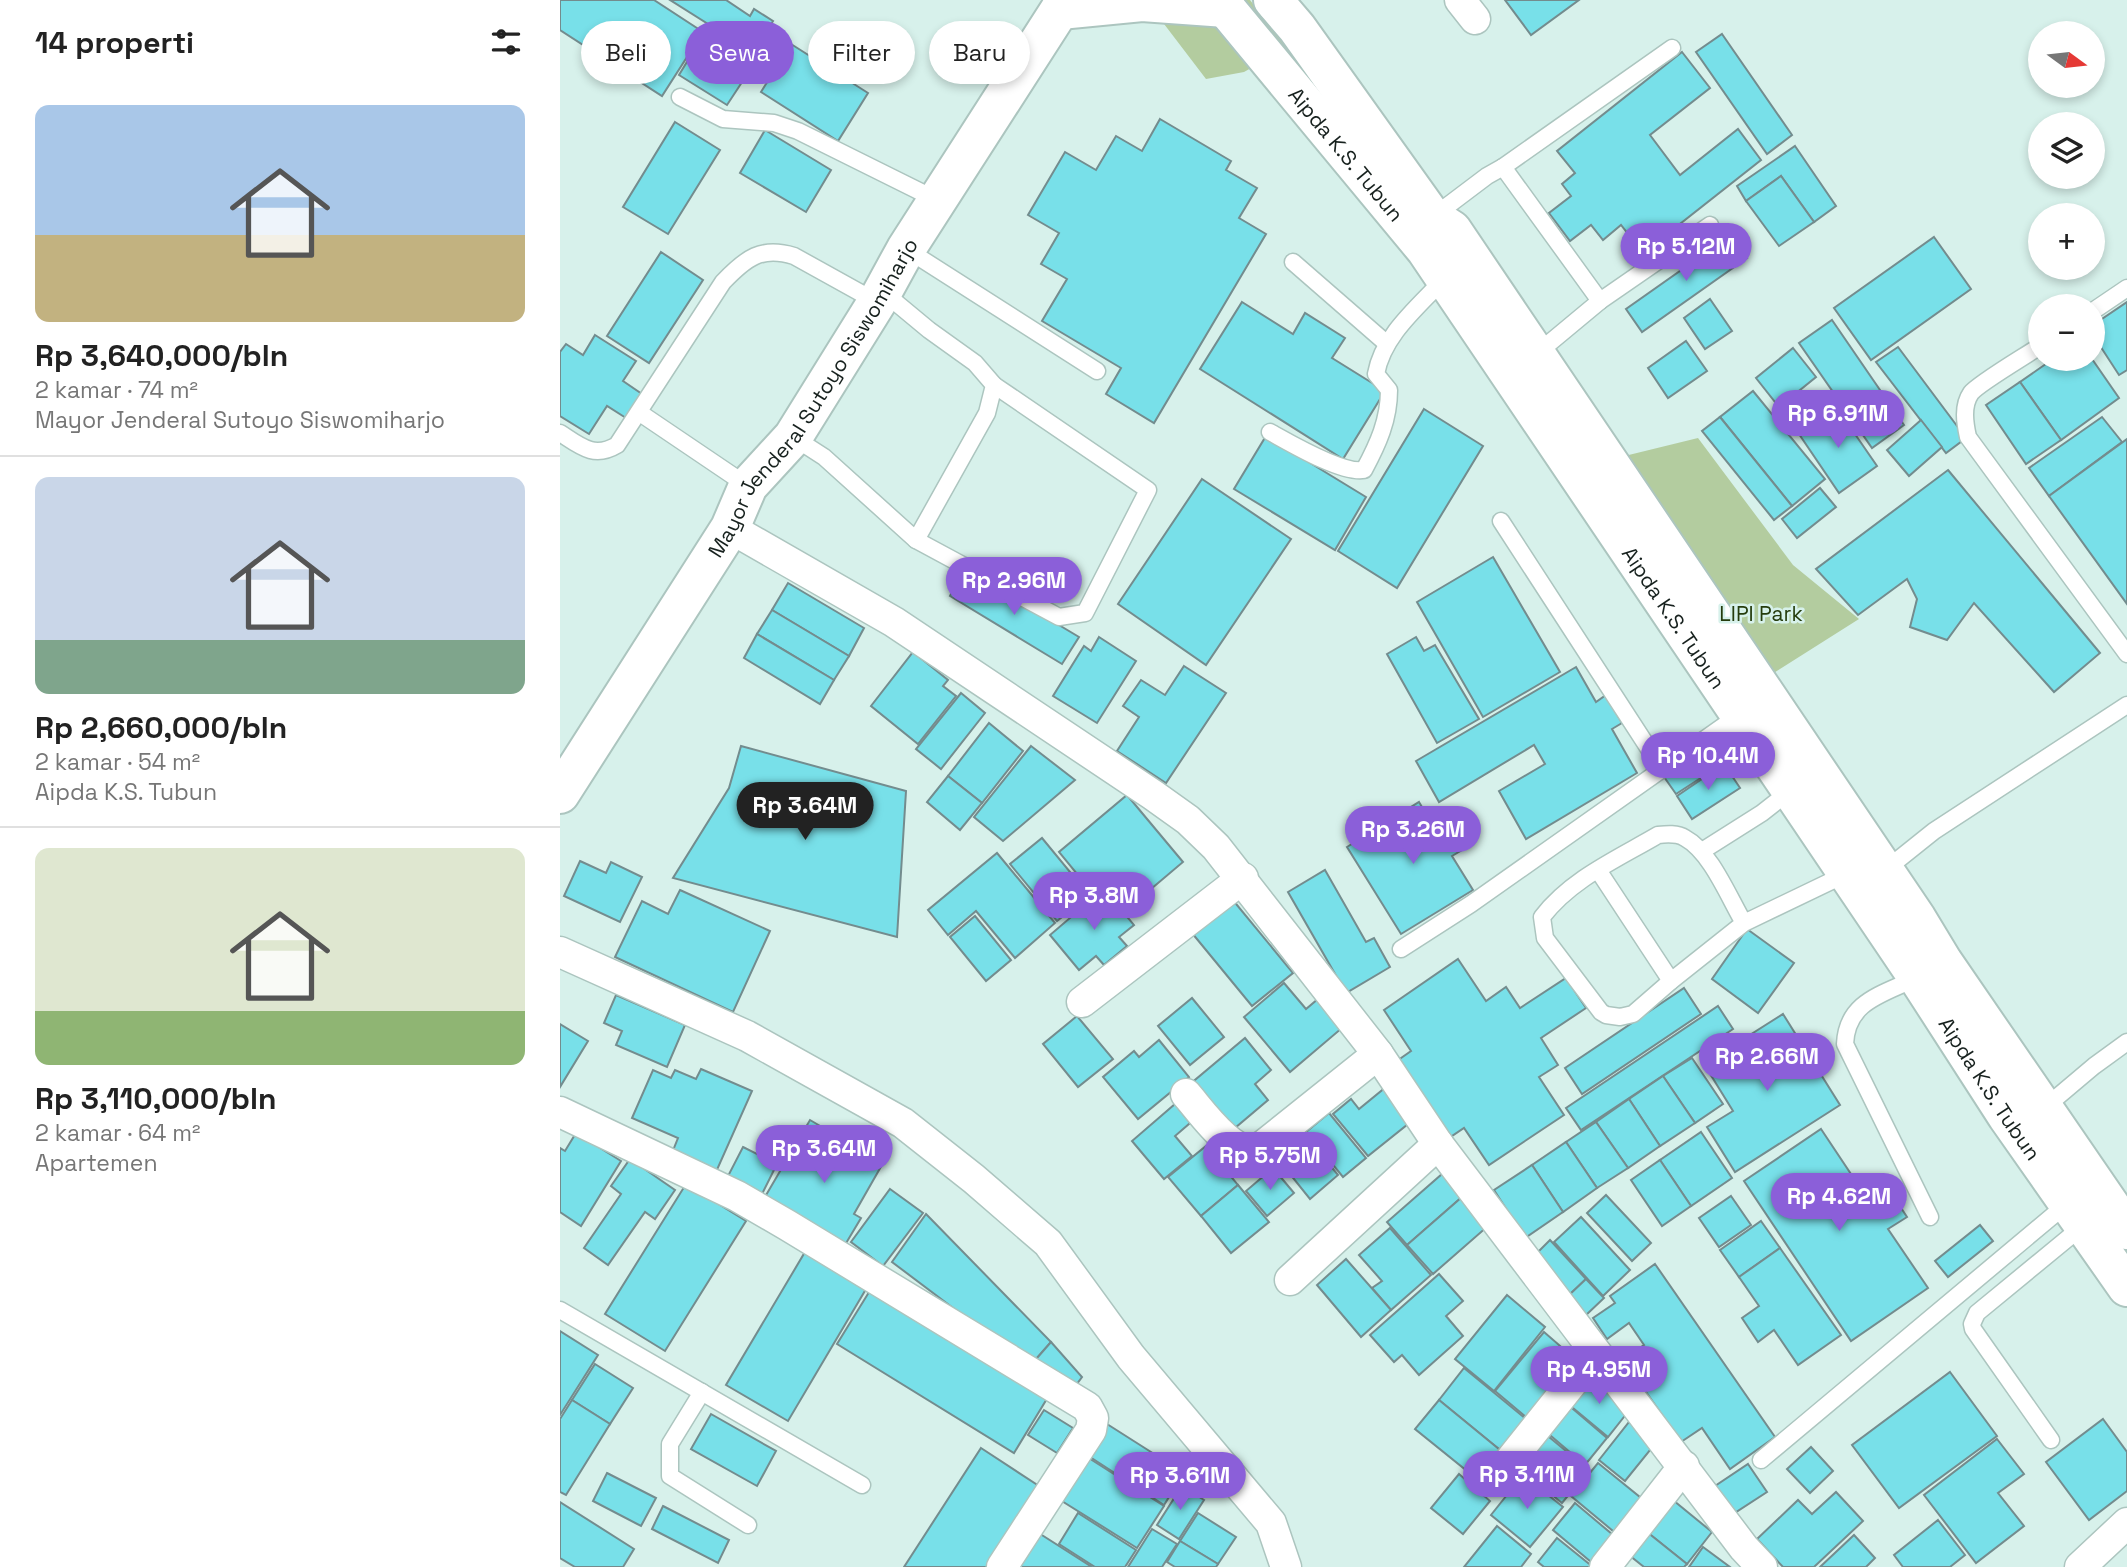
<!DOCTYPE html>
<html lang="id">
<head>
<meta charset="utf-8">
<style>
	body { margin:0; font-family:"Space Grotesk",sans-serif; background:#f6f6f6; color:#222; height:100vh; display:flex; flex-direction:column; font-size:26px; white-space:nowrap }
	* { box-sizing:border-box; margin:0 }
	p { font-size:23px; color:#767676 }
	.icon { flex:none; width:38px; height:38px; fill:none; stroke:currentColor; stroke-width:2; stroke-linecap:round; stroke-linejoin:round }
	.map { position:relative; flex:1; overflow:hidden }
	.details { display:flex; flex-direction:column; background:#fff; width:560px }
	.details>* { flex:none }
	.banner { position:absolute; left:21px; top:21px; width:665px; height:63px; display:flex; gap:14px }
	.needle { width:46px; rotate:105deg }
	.fabs { position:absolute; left:1468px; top:21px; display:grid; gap:14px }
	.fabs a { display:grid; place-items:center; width:77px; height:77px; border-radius:50%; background:#fff; box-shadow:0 4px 10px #0003; font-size:35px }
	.price { position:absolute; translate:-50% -60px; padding:0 16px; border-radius:24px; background:#8b5fd9; color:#fff; font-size:23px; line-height:46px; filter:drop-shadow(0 2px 4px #0008) }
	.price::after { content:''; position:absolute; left:50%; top:42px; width:21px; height:16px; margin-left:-10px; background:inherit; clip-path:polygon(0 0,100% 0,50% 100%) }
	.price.on { background:#222; color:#fff }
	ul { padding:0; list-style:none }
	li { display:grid; align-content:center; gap:14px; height:371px; padding:0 35px }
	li+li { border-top:2px solid #e0e0e0 }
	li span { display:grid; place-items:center; height:217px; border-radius:14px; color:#555 }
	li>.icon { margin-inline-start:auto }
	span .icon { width:126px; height:126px; fill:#fffc; stroke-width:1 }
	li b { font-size:30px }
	h2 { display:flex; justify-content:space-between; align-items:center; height:84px; padding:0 35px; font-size:30px }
	.tag { padding:0 24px; border-radius:32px; background:#fff; box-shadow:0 4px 10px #0003; font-size:24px; line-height:63px }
	.tag.on { background:#8b5fd9; color:#fff }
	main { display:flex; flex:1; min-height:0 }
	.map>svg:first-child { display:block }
	.green { fill:#b3cc9f }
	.building { fill:#78e0e9; stroke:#738c8e; stroke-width:2 }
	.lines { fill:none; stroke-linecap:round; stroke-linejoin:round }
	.lane-casing { stroke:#acc5bf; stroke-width:19 }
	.street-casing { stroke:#acc5bf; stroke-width:33 }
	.secondary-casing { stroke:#acc5bf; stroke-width:42 }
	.primary-casing { stroke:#acc5bf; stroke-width:42 }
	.lane { stroke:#fff; stroke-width:16 }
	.street { stroke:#fff; stroke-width:30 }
	.secondary { stroke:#fff; stroke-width:38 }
	.primary { stroke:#fff; stroke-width:38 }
	.labels { text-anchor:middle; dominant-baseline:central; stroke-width:5; stroke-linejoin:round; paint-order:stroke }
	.street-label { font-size:21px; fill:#17211e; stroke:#d7f1eb }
	.park-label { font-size:21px; fill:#253c0d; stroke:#d7f1eb }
</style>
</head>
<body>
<main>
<section class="details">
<h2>14 properti<svg class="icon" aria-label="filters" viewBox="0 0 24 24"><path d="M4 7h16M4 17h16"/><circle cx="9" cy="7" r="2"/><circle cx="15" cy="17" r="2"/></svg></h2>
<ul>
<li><span style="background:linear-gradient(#a9c7e8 60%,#c2b280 0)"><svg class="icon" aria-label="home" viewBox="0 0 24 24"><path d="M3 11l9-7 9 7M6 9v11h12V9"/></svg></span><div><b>Rp 3,640,000/bln</b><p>2 kamar · 74 m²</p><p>Mayor Jenderal Sutoyo Siswomiharjo</p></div></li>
<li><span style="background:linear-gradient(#c9d6e8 75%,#7fa58c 0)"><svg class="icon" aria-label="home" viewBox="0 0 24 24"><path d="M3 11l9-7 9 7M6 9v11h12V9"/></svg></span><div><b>Rp 2,660,000/bln</b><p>2 kamar · 54 m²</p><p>Aipda K.S. Tubun</p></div></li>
<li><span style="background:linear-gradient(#dfe7d0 75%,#8fb573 0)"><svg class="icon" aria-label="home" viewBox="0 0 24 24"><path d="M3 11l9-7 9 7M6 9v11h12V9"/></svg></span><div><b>Rp 3,110,000/bln</b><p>2 kamar · 64 m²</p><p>Apartemen</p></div></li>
</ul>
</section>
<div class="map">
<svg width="1567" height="1567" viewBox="0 0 1567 1567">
	<rect width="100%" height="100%" fill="#d7f1eb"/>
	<g class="green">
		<polygon points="534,0 690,0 727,48 684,72 646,79 601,20"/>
		<polygon points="1138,438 1233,565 1299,619 1185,691 1032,464"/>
	</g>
	<g class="building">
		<polygon points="0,0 94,0 143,32 102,96 0,30"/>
		<polygon points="110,0 166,0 190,16 194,9 213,21 182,69 188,73 167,105 119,75 139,42 164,58 175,41"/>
		<polygon points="945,0 1019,0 971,35"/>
		<polygon points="1162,34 1232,135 1207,154 1136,52"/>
		<polygon points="231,44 308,93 278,141 201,92"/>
		<polygon points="1122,52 1150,88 1090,135 1120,175 1178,129 1201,160 1083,253 1061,225 1043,240 1031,225 1010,241 989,213 1011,196 1002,184 1015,173 997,151"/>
		<polygon points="600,119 671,161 666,170 697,188 679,218 706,234 594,423 546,394 561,368 482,321 507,279 481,264 499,233 468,215 505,152 536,170 556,136 582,151"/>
		<polygon points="115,122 160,150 108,234 63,207"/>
		<polygon points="205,130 271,170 246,212 180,173"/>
		<polygon points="1235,146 1276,206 1254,222 1221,176 1186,201 1177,186"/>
		<polygon points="1221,176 1254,222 1219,246 1186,201"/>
		<polygon points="1171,235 1187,258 1082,332 1066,309"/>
		<polygon points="1374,237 1411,289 1311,360 1274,308"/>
		<polygon points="101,252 143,280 89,363 47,336"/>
		<polygon points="1150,299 1172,331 1145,349 1124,318"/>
		<polygon points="682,302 733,334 745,313 785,338 772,358 825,391 783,459 640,369"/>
		<polygon points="1567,302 1567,370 1559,375 1533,335 1533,325"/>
		<polygon points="1272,320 1344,425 1312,448 1239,343"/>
		<polygon points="35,335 76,361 63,381 82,394 66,418 47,406 29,434 0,416 0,352 6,344 23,355"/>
		<polygon points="1126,341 1147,371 1108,398 1088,368"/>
		<polygon points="1338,347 1406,438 1386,453 1316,362"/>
		<polygon points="1233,348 1256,377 1219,407 1196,378"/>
		<polygon points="1493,359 1532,359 1559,398 1501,440 1460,382"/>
		<polygon points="1460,382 1501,440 1466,464 1426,405"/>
		<polygon points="1193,391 1265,479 1232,506 1160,417"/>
		<polygon points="1277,408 1317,466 1279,493 1239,434"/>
		<polygon points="864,409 923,446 837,588 778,551"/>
		<polygon points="1160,417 1232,506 1214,520 1142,431"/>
		<polygon points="1542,417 1562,442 1489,496 1469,468"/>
		<polygon points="1361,420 1382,447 1349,476 1327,450"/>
		<polygon points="706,436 806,497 775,550 674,489"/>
		<polygon points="1567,439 1567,604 1489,496"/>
		<polygon points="1388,470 1540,653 1494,692 1414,603 1387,640 1350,627 1357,599 1347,579 1298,615 1256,569"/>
		<polygon points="642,479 731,539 646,665 558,604"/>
		<polygon points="1260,488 1276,507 1237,538 1222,519"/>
		<polygon points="933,557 1000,672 923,717 857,602"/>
		<polygon points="405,569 519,637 502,664 390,596"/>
		<polygon points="228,583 304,628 289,656 212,610"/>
		<polygon points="212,610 289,656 274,680 197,634"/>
		<polygon points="197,634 274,680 260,704 184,658"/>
		<polygon points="539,637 576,661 537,723 493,696 524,646 531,651"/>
		<polygon points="856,637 864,651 875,645 919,719 877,743 827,654"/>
		<polygon points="353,652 388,680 383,686 396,696 358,744 311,706"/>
		<polygon points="624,666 666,693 606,783 557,751 579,717 563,706 581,680 605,695"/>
		<polygon points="1016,667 1036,702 1046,695 1062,723 1052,729 1077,773 966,839 939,791 985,764 974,745 879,802 856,761"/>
		<polygon points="401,693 425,713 381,769 356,749"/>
		<polygon points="429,723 463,751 422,803 388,776"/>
		<polygon points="181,746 346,791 337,937 113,878 169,788"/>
		<polygon points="471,746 515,780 443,841 414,817"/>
		<polygon points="1136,751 1150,772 1116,794 1102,774"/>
		<polygon points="1164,764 1180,788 1132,819 1117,796"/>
		<polygon points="388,776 422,803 400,830 367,802"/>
		<polygon points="567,795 623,862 572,905 548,877 531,891 499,852"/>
		<polygon points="859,802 875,829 892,819 909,846 892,856 913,890 841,934 787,847"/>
		<polygon points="482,838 529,895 497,921 450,864"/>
		<polygon points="437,853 495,923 455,958 416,911 388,935 368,910"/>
		<polygon points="20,861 46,873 51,862 82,877 60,922 4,896"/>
		<polygon points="765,870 806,942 814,938 830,967 786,993 728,892"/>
		<polygon points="544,889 574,925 559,937 567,946 544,965 536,956 519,970 490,935"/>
		<polygon points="120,890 210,931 173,1012 55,957 82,901 108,914"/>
		<polygon points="672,899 733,973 692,1006 632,933"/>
		<polygon points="415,916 451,960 426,981 390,937"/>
		<polygon points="1187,929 1234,963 1198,1013 1152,979"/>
		<polygon points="898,959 926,1001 946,987 960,1008 1006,978 1026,1008 981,1038 998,1065 979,1077 1004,1115 929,1165 904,1128 886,1140 834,1063 851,1051 824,1010"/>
		<polygon points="724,983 746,1009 758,999 782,1028 730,1072 684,1017"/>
		<polygon points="1124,988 1141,1014 1022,1094 1005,1068"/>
		<polygon points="56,995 125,1025 107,1067 56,1045 62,1031 44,1023"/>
		<polygon points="632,998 664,1037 630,1065 598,1026"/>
		<polygon points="1158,1006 1173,1029 1021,1130 1006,1108"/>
		<polygon points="1223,1014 1280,1105 1175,1172 1147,1127 1173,1111 1144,1064"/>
		<polygon points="517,1016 553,1059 518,1087 483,1044"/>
		<polygon points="0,1024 28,1041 0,1087"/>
		<polygon points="685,1038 711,1070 695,1084 708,1100 669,1133 629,1085"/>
		<polygon points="599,1040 629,1077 578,1119 543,1077 574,1051 579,1057"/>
		<polygon points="1132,1058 1163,1104 1135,1123 1103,1076"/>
		<polygon points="141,1069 192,1091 156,1172 112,1153 118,1138 72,1118 93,1070 111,1078 115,1070 136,1079"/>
		<polygon points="1103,1076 1135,1123 1100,1146 1069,1099"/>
		<polygon points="826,1087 853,1120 808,1156 773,1114 791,1099 799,1109"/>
		<polygon points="1069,1099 1100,1146 1068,1168 1036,1122"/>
		<polygon points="615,1104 630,1123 615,1136 632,1156 604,1179 572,1141"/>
		<polygon points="769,1113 806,1158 783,1177 746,1132"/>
		<polygon points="250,1120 323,1163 294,1214 301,1218 282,1250 202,1202"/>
		<polygon points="1036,1122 1068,1168 1037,1188 1006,1142"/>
		<polygon points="1261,1129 1303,1192 1322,1179 1347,1217 1328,1229 1368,1288 1291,1341 1184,1181"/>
		<polygon points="1141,1132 1172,1178 1131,1206 1100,1160"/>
		<polygon points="16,1133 61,1161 21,1226 0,1212 0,1148 5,1151"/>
		<polygon points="745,1135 778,1175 750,1199 717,1158"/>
		<polygon points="1006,1142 1037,1188 1003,1212 972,1165"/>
		<polygon points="646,1146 678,1185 641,1216 608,1177"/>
		<polygon points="183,1147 217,1164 201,1196 167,1178"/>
		<polygon points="70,1159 115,1190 95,1219 85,1212 48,1265 24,1248 61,1194 51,1186"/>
		<polygon points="1100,1160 1131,1206 1102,1226 1071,1180"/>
		<polygon points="972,1165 1003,1212 965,1238 934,1190"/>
		<polygon points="713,1168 734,1193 707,1216 686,1191"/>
		<polygon points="882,1174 902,1197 847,1245 827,1222"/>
		<polygon points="126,1184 186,1221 105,1351 45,1314"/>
		<polygon points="678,1185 709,1222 671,1253 641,1216"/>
		<polygon points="330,1189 363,1213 323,1266 291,1242"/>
		<polygon points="1046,1195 1091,1243 1072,1261 1027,1213"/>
		<polygon points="1171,1196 1191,1225 1159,1247 1139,1218"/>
		<polygon points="902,1197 928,1226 873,1274 847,1245"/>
		<polygon points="366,1214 491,1342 470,1366 332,1262"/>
		<polygon points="1021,1217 1070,1270 1043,1296 994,1242"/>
		<polygon points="1201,1221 1220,1248 1179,1277 1160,1250"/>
		<polygon points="1420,1225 1433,1241 1388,1277 1375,1261"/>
		<polygon points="830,1228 871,1275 831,1310 812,1288 822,1281 799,1255"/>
		<polygon points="990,1240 1026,1279 1007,1297 971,1259"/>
		<polygon points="1220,1248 1281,1335 1238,1365 1214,1330 1198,1342 1182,1318 1199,1306 1179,1277"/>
		<polygon points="245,1252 306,1289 228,1421 166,1385"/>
		<polygon points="786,1259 831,1310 801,1337 757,1285"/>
		<polygon points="1095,1264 1215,1437 1170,1469 1142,1428 1121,1442 1063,1359 1084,1345 1069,1323 1047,1339 1033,1318 1055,1303 1050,1296"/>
		<polygon points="879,1274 903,1301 886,1316 903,1336 859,1375 842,1355 834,1362 810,1335"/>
		<polygon points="1026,1279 1044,1298 1025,1316 1007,1297"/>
		<polygon points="314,1284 491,1392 454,1453 277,1344"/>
		<polygon points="947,1295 985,1327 934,1391 895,1359"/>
		<polygon points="0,1331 38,1355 0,1415"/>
		<polygon points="984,1332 1014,1358 966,1417 935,1391"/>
		<polygon points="491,1342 522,1377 511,1392 470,1366"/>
		<polygon points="35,1364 73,1388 50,1424 12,1400"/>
		<polygon points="904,1368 966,1419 940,1450 879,1400"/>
		<polygon points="1390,1372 1437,1436 1339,1508 1292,1445"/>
		<polygon points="1030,1374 1071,1408 1048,1437 1007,1403"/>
		<polygon points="12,1400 50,1424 6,1495 0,1492 0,1419"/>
		<polygon points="879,1400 940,1450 917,1479 855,1429"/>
		<polygon points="1006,1403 1047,1438 1025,1465 984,1430"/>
		<polygon points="484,1410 513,1428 497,1453 468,1435"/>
		<polygon points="151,1414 216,1451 197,1486 131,1449"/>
		<polygon points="1543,1419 1567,1452 1567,1491 1529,1520 1486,1462"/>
		<polygon points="1069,1422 1095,1444 1065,1481 1039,1460"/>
		<polygon points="547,1424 624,1473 604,1505 527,1455"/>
		<polygon points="983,1432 1029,1470 1002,1503 956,1465"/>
		<polygon points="1437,1439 1464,1474 1438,1493 1464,1526 1416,1563 1364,1495"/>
		<polygon points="1251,1447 1273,1471 1250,1493 1227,1469"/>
		<polygon points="421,1448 479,1486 427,1567 344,1567"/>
		<polygon points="524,1455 604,1506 577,1548 497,1498"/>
		<polygon points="1038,1463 1086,1502 1059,1536 1011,1496"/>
		<polygon points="1188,1464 1207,1492 1173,1514 1155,1486"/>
		<polygon points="47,1473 96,1498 81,1526 33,1501"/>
		<polygon points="899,1474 930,1501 903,1534 871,1508"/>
		<polygon points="963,1475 1003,1507 970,1547 931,1515"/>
		<polygon points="622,1486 644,1500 619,1539 597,1525"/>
		<polygon points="1276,1492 1303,1521 1254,1567 1223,1567 1197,1539 1238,1500 1252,1514"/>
		<polygon points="1108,1496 1152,1532 1127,1564 1082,1528"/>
		<polygon points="0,1502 74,1549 63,1567 15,1567 0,1558"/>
		<polygon points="1015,1503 1059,1540 1037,1567 993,1530"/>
		<polygon points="103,1506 169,1540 158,1563 92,1529"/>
		<polygon points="518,1513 576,1550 565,1567 535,1567 499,1544"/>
		<polygon points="638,1513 676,1537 658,1564 620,1541"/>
		<polygon points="1378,1520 1405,1555 1390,1567 1343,1567 1334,1555"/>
		<polygon points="937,1526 971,1554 961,1567 904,1567"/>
		<polygon points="1082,1528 1127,1564 1124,1567 1084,1567 1064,1551"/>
		<polygon points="592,1529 617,1544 602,1567 568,1567"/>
		<polygon points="474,1530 532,1567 452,1567"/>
		<polygon points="1294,1535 1315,1558 1306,1567 1260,1567"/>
		<polygon points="997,1538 1033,1567 984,1567 978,1562"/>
		<polygon points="620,1541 658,1564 656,1567 615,1567 607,1562"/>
		<polygon points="1143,1547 1170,1567 1129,1567"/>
	</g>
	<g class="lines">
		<defs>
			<g id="lane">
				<polyline points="120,97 163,119 214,123 238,131 377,200"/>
				<polyline points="943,167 1040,301"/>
				<polyline points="874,216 927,176 943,167 1112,48"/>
				<polyline points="346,249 537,371"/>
				<polyline points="733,262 826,343"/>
				<polyline points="322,291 369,330 415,363 434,385 427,413 356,540"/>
				<polyline points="1533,311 1567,288"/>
				<path d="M1480,346C1467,355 1419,383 1411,393C1402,406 1405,423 1408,437L1567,654"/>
				<polyline points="975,355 1040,301 1150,225"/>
				<polyline points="80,413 188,486"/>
				<path d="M710,432C730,443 782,474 804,470C818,444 829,420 829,390L816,374C823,335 858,307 884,279"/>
				<path d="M0,433C20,446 34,459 57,445L163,282C186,258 201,246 234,256L317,302"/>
				<polyline points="233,437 264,457 356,540 499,617 525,613 588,490 434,385"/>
				<polyline points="941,521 1102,769"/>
				<polyline points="1142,851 1202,813 1230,791"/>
				<polyline points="1038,870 1111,981"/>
				<polyline points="1324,871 1374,831 1567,705"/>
				<path d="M1184,923C1169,898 1151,852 1125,838C1117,833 1107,834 1098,835C1057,859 1011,879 982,917L985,938L1041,1012L1046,1015L1060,1017L1073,1014L1111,981L1184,923L1286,874"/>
				<polyline points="841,949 911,904 1179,715"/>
				<path d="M1360,976C1326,994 1287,999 1285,1044L1370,1217"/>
				<polyline points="1483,1109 1534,1066 1567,1042"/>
				<polyline points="0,1310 302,1485"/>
				<polyline points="142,1392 110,1444 110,1476 188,1525"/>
				<polyline points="1491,1440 1413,1329 1412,1324 1417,1313 1524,1225"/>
				<polyline points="1201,1460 1508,1203"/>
			</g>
			<g id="street">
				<polyline points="900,0 915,19"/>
				<polyline points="170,528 334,622 593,795 628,820 656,847 818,1054 878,1144 1184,1548 1202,1567"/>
				<polyline points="0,952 187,1036 343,1123 414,1179 488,1243 571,1357 711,1523 726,1567"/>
				<polyline points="522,1002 683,878"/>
				<path d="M626,1094C642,1112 673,1159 699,1149L818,1054"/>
				<polyline points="0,1112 177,1196 227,1225 527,1407 533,1418 531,1430 442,1567"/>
				<polyline points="730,1280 878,1144"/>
				<polyline points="936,1478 1036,1353"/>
				<polyline points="1045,1567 1124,1466"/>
				<polyline points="1520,1567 1567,1523"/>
			</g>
			<g id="secondary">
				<path id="s1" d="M659,0L866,250L1358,978L1447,1116L1567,1287"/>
				<polyline points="713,0 737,28 872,217 892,230 1357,919 1383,962 1567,1230"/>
			</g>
			<g id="primary">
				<polyline points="715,0 716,3"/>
				<polyline points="500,10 582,2 666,8"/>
				<path id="s2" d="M0,794L170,528L188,486L233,437L317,302L346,249L506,0"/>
			</g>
		</defs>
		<use href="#lane" class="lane-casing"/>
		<use href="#street" class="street-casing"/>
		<use href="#secondary" class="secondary-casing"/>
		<use href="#primary" class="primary-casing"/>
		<use href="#lane" class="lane"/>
		<use href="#street" class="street"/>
		<use href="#secondary" class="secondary"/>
		<use href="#primary" class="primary"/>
	</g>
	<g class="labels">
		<g class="street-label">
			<text stroke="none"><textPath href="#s1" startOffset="200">Aipda K.S. Tubun</textPath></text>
			<text stroke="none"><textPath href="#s2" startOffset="471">Mayor Jenderal Sutoyo Siswomiharjo</textPath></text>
			<text stroke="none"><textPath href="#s1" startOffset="768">Aipda K.S. Tubun</textPath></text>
			<text stroke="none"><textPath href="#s1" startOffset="1335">Aipda K.S. Tubun</textPath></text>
		</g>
		<g class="park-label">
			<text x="1201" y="613">LIPI Park</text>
		</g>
	</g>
</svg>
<div class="fabs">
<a><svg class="needle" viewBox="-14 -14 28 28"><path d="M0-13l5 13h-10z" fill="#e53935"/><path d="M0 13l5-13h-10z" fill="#767676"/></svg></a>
<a><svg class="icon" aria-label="layers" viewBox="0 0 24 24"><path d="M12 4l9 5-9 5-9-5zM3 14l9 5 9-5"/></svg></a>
<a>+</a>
<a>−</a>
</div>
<b class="price" style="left:1126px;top:283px">Rp 5.12M</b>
<b class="price" style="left:1278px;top:450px">Rp 6.91M</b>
<b class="price" style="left:454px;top:617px">Rp 2.96M</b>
<b class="price" style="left:1148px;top:792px">Rp 10.4M</b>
<b class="price on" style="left:245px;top:842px">Rp 3.64M</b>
<b class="price" style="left:853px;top:866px">Rp 3.26M</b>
<b class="price" style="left:534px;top:932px">Rp 3.8M</b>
<b class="price" style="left:1207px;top:1093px">Rp 2.66M</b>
<b class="price" style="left:264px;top:1185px">Rp 3.64M</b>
<b class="price" style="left:710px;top:1192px">Rp 5.75M</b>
<b class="price" style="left:1279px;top:1233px">Rp 4.62M</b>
<b class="price" style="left:1039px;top:1406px">Rp 4.95M</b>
<b class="price" style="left:967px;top:1511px">Rp 3.11M</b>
<b class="price" style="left:620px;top:1512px">Rp 3.61M</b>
<div class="banner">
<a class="tag">Beli</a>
<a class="tag on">Sewa</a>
<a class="tag">Filter</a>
<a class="tag">Baru</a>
</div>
</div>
</main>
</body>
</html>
